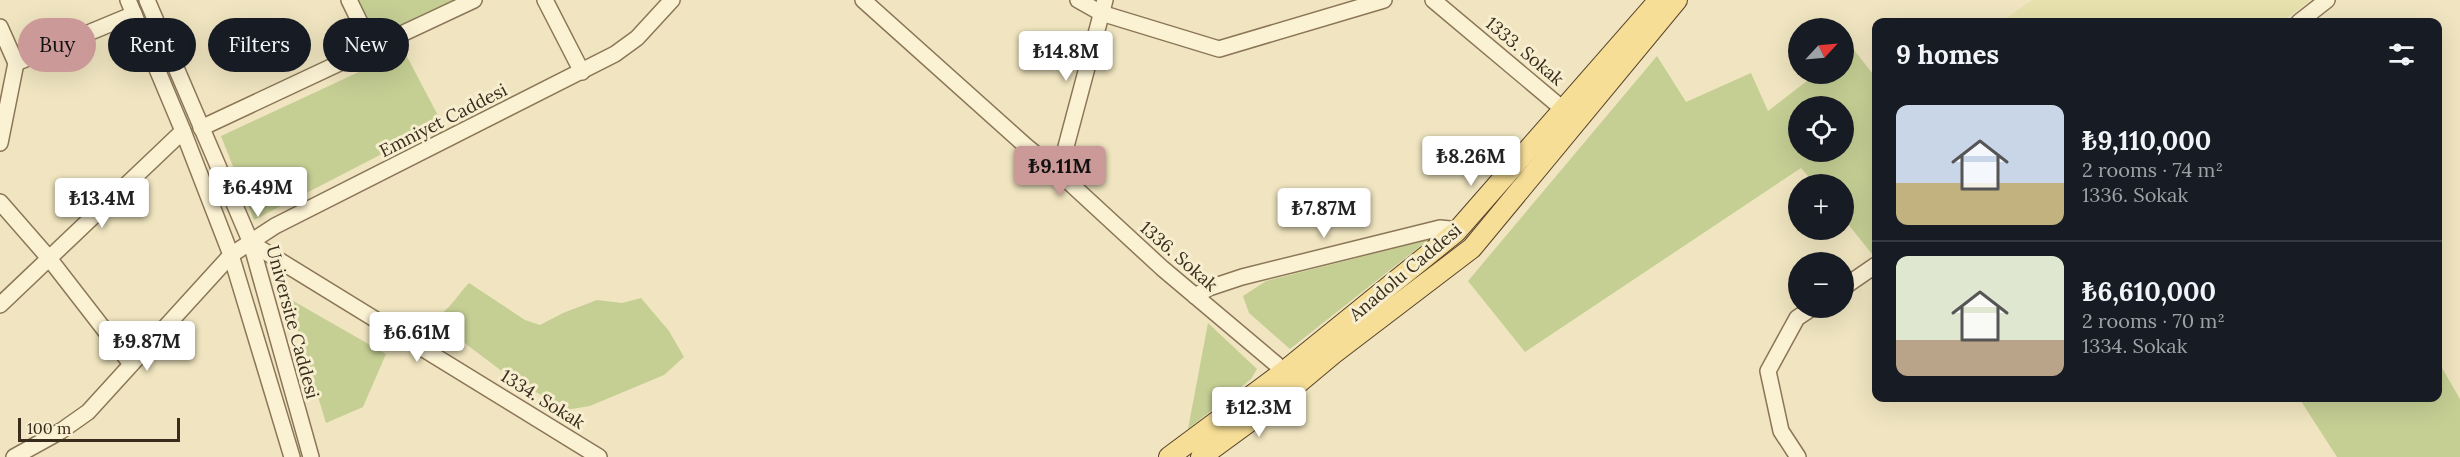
<!DOCTYPE html>
<html lang="en">
<head>
<meta charset="utf-8">
<style>
	body { margin:0; font-family:Lora,serif; background:#20242c; color:#f1f3f6; height:100vh; display:flex; flex-direction:column; font-size:22px; white-space:nowrap }
	* { box-sizing:border-box; margin:0 }
	p { font-size:20px; color:#9ea1a6 }
	.icon { flex:none; width:33px; height:33px; fill:none; stroke:currentColor; stroke-width:2; stroke-linecap:round; stroke-linejoin:round }
	.map { position:relative; flex:1; overflow:hidden }
	.side { position:absolute; left:1872px; top:18px; width:570px; height:384px; display:flex; flex-direction:column; background:#171b24; border-radius:12px; box-shadow:0 6px 24px #0002 }
	.side>* { flex:none }
	.top-card { position:absolute; left:18px; top:18px; width:570px; height:54px; display:flex; gap:12px }
	.needle { width:39px; rotate:64deg }
	.fabs { position:absolute; left:1788px; top:18px; display:grid; gap:12px }
	.fabs a { display:grid; place-items:center; width:66px; height:66px; border-radius:50%; background:#171b24; box-shadow:0 6px 24px #0002; font-size:30px }
	.scale { position:absolute; left:18px; bottom:15px; width:162px; box-sizing:border-box; padding-left:6px; border:3px solid #392c1c; border-top:0; font-size:16px; line-height:21px; white-space:nowrap; color:#392c1c; -webkit-text-stroke:4px #f7eed0; paint-order:stroke }
	.price { position:absolute; translate:-50% -51px; padding:0 14px; border-radius:6px; background:#fff; color:#222; font-size:20px; line-height:39px; filter:drop-shadow(0 2px 3px #0008) }
	.price::after { content:''; position:absolute; left:50%; top:36px; width:18px; height:14px; margin-left:-9px; background:inherit; clip-path:polygon(0 0,100% 0,50% 100%) }
	.price.current { background:#cb9998; color:#111 }
	ul { padding:0; list-style:none }
	li { display:flex; align-items:center; gap:18px; height:150px; padding:0 24px }
	li+li { border-top:2px solid #363941 }
	li span { display:grid; place-items:center; flex:none; width:168px; height:120px; border-radius:12px; color:#555 }
	li>.icon { margin-inline-start:auto }
	span .icon { width:72px; height:72px; fill:#fffc; stroke-width:1 }
	li b { font-size:26px }
	h2 { display:flex; justify-content:space-between; align-items:center; height:72px; padding:0 24px; font-size:26px }
	.chip { padding:0 21px; border-radius:27px; background:#171b24; box-shadow:0 6px 24px #0002; font-size:21px; line-height:54px }
	.chip.current { background:#cb9998; color:#111 }
	.map>svg:first-child { display:block }
	.farmland { fill:#e7e1ad }
	.green { fill:#c5cf94; fill-rule:evenodd }
	.lines { fill:none; stroke-linecap:round; stroke-linejoin:round }
	.minor-casing { stroke:#8b7657; stroke-width:18 }
	.major-casing { stroke:#58432c; stroke-width:22 }
	.minor { stroke:#fbf2d4; stroke-width:15 }
	.major { stroke:#f6de96; stroke-width:20 }
	.labels { text-anchor:middle; dominant-baseline:central; stroke-width:6; stroke-linejoin:round; paint-order:stroke }
	.street-label { font-size:18px; fill:#392c1c; stroke:#f7eed0 }
</style>
</head>
<body>
<div class="map">
<svg width="2460" height="457" viewBox="0 0 2460 457">
	<rect width="100%" height="100%" fill="#f0e5c0"/>
	<polygon class="farmland" points="2032,0 2311,0 2281,22 2001,22"/>
	<g class="green">
		<polygon points="356,0 460,0 374,39"/>
		<path d="M1851,46L1876,78V259L1844,219V184H1815L1801,168L1525,352L1468,281L1657,56L1686,102L1751,73L1768,111L1816,74H1844V52ZM1798,106H1844V152H1798Z"/>
		<polygon points="404,51 442,123 254,220 221,136"/>
		<polygon points="1428,240 1290,349 1249,313 1243,296 1266,281"/>
		<path d="M469,283L525,320L540,325L563,313L597,300L622,303L641,298L669,331L684,357L664,375L590,406L566,410L507,375L442,326L438,316C451,308 458,294 469,283Z"/>
		<polygon points="288,298 386,354 363,407 326,423"/>
		<polygon points="1208,323 1257,369 1251,379 1188,429"/>
		<polygon points="2438,361 2460,399 2460,457 2337,457 2299,398 2438,398"/>
	</g>
	<g class="lines">
		<defs>
			<g id="minor">
				<polyline points="128,0 183,131 231,255 292,457"/>
				<polyline points="147,0 251,243 311,457"/>
				<polyline points="349,0 372,47"/>
				<polyline points="545,0 582,72"/>
				<polyline points="863,0 1026,146 1059,173 1162,268 1276,364 1287,380"/>
				<polyline points="1078,0 1101,13 1219,49 1384,0"/>
				<polyline points="1433,0 1564,110"/>
				<polyline points="2299,22 2327,0"/>
				<polyline points="0,27 16,63 0,143"/>
				<polyline points="16,63 134,14"/>
				<polyline points="201,128 474,0"/>
				<polyline points="1059,173 1105,0"/>
				<polyline points="0,202 48,257 131,364"/>
				<polyline points="251,243 599,457"/>
				<polyline points="1844,287 1876,265"/>
				<polyline points="1195,296 1209,288 1242,277 1440,228 1450,229 1456,232"/>
				<polyline points="0,305 183,131"/>
				<polyline points="14,457 61,431 88,412 231,255 275,226 615,54 637,38 672,0"/>
				<polyline points="1798,457 1781,431 1768,371 1797,318 1812,308"/>
			</g>
			<g id="major">
				<polyline points="1169,457 1282,373 1456,232 1659,0"/>
				<polyline points="1201,457 1272,405 1333,354 1472,248 1677,0"/>
			</g>
		</defs>
		<use href="#minor" class="minor-casing"/>
		<use href="#major" class="major-casing"/>
		<use href="#minor" class="minor"/>
		<use href="#major" class="major"/>
	</g>
	<g class="labels">
		<g class="street-label">
			<text transform="translate(1525 51) rotate(40)">1333. Sokak</text>
			<text transform="translate(443 120) rotate(-27)">Emniyet Caddesi</text>
			<text transform="translate(1179 256) rotate(41)">1336. Sokak</text>
			<text transform="translate(1405 272) rotate(-40)">Anadolu Caddesi</text>
			<text transform="translate(293 322) rotate(75)">Universite Caddesi</text>
			<text transform="translate(543 399) rotate(32)">1334. Sokak</text>
		</g>
	</g>
</svg>
<div class="fabs">
<a><svg class="needle" viewBox="-14 -14 28 28"><path d="M0-13l5 13h-10z" fill="#e53935"/><path d="M0 13l5-13h-10z" fill="#9ea1a6"/></svg></a>
<a><svg class="icon" aria-label="locate" viewBox="0 0 24 24"><circle cx="12" cy="12" r="6"/><path d="M12 2v4M12 18v4M2 12h4M18 12h4"/></svg></a>
<a>+</a>
<a>−</a>
</div>
<div class="scale">100 m</div>
<b class="price" style="left:1066px;top:82px">₺14.8M</b>
<b class="price" style="left:1471px;top:187px">₺8.26M</b>
<b class="price current" style="left:1060px;top:197px">₺9.11M</b>
<b class="price" style="left:258px;top:218px">₺6.49M</b>
<b class="price" style="left:102px;top:229px">₺13.4M</b>
<b class="price" style="left:1324px;top:239px">₺7.87M</b>
<b class="price" style="left:417px;top:363px">₺6.61M</b>
<b class="price" style="left:147px;top:372px">₺9.87M</b>
<b class="price" style="left:1259px;top:438px">₺12.3M</b>
<div class="top-card">
<a class="chip current">Buy</a>
<a class="chip">Rent</a>
<a class="chip">Filters</a>
<a class="chip">New</a>
</div>
<section class="side">
<h2>9 homes<svg class="icon" aria-label="filters" viewBox="0 0 24 24"><path d="M4 7h16M4 17h16"/><circle cx="9" cy="7" r="2"/><circle cx="15" cy="17" r="2"/></svg></h2>
<ul>
<li><span style="background:linear-gradient(#c9d6e8 65%,#c2b280 0)"><svg class="icon" aria-label="home" viewBox="0 0 24 24"><path d="M3 11l9-7 9 7M6 9v11h12V9"/></svg></span><div><b>₺9,110,000</b><p>2 rooms · 74 m²</p><p>1336. Sokak</p></div></li>
<li><span style="background:linear-gradient(#dfe7d0 70%,#b9a48a 0)"><svg class="icon" aria-label="home" viewBox="0 0 24 24"><path d="M3 11l9-7 9 7M6 9v11h12V9"/></svg></span><div><b>₺6,610,000</b><p>2 rooms · 70 m²</p><p>1334. Sokak</p></div></li>
</ul>
</section>
</div>
</body>
</html>
